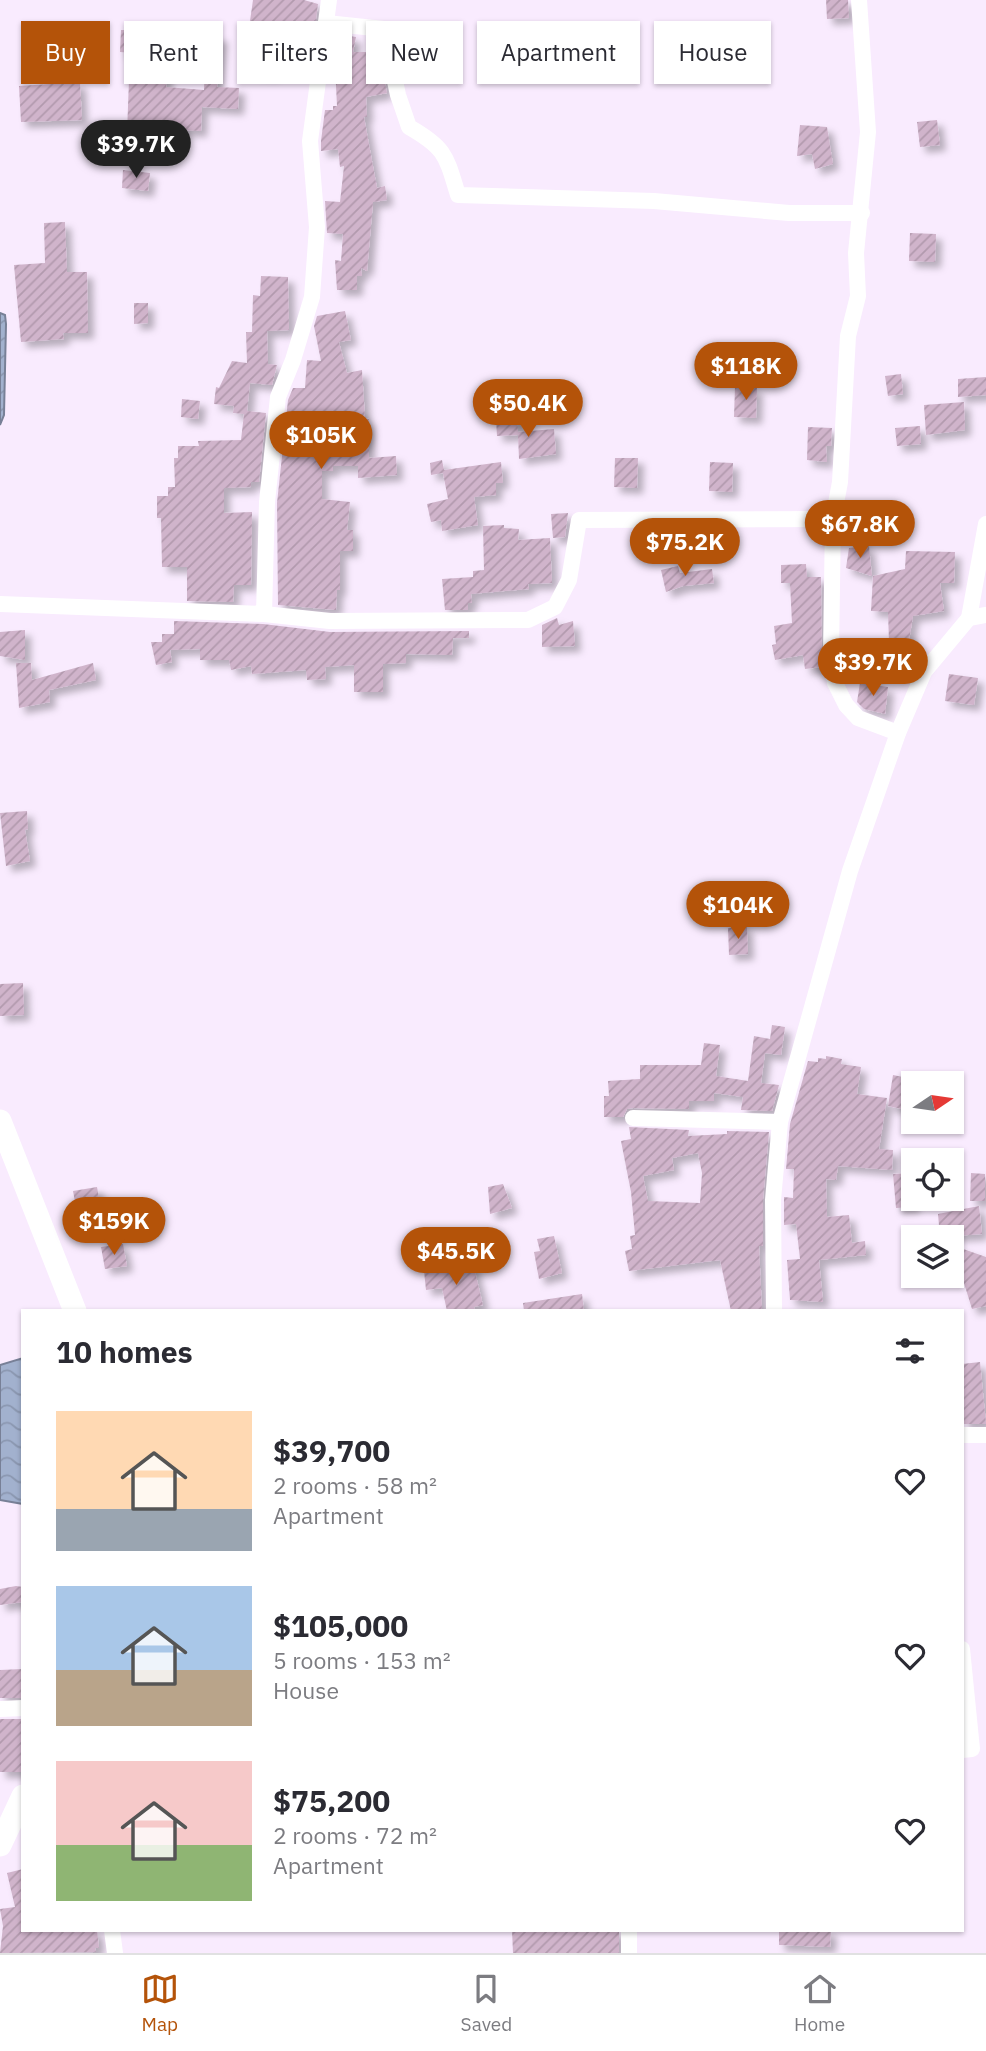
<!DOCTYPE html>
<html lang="en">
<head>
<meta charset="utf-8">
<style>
	body { margin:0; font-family:"IBM Plex Sans",sans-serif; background:#f7f7f7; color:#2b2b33; height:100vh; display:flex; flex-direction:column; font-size:26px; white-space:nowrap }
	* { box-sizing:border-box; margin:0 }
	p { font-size:23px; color:#7c7c81 }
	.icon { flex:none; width:38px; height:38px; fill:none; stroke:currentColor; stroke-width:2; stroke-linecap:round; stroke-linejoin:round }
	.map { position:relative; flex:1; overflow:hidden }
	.side { position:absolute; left:21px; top:1309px; width:943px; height:623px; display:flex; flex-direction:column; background:#fff; border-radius:0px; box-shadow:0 2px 5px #0004 }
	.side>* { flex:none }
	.guide { position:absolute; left:21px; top:21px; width:945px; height:63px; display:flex; gap:14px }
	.needle { width:46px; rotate:77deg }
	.controls { position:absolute; left:901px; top:1071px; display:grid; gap:14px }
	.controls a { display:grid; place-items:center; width:63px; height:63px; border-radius:0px; background:#fff; box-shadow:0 2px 5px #0004; font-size:35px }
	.price { position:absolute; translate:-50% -60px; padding:0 16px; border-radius:24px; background:#b45309; color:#fff; font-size:23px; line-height:46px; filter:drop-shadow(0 2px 4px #0008) }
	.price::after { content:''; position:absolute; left:50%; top:42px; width:21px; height:16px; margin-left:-10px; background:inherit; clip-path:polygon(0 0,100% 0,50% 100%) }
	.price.current { background:#222; color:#fff }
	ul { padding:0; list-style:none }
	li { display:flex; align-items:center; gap:21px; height:175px; padding:0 35px }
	li span { display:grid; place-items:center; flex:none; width:196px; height:140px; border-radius:0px; color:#555 }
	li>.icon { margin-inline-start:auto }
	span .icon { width:84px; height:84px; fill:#fffc; stroke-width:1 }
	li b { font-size:30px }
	h2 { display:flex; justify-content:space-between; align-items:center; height:84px; padding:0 35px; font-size:30px }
	.chip { padding:0 24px; border-radius:0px; background:#fff; box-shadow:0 2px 5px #0004; font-size:24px; line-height:63px }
	.chip.current { background:#b45309; color:#fff }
	.menu { display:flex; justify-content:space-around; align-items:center; height:98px; border-top:2px solid #e1e1e2; background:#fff; font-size:19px; color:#7c7c81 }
	.menu a { display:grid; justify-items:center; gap:4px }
	.menu .current { color:#b45309 }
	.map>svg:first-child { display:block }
	.water { fill:url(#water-waves); stroke:#788097; stroke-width:2 }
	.building { fill:url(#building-hatch); fill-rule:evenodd; filter:url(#shadow) }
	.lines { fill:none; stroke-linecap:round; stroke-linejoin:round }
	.street { stroke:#fff; stroke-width:16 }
	.secondary { stroke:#fff; stroke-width:23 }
</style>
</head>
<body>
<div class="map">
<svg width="986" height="1953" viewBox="0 0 986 1953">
	<defs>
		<pattern id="water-waves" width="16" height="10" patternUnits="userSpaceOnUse" patternTransform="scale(1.75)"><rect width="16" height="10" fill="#a2b1ce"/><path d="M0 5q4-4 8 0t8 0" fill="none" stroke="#8b97b0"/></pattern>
		<pattern id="building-hatch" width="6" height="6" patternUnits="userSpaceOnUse" patternTransform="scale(1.75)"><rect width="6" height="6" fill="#d0b4cb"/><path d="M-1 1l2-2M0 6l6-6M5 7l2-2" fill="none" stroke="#b29aae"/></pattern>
		<filter id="shadow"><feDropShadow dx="6" dy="6" stdDeviation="3.5" flood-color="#0004"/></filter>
	</defs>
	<rect width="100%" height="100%" fill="#f9ebfe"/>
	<g class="water">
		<polygon points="0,313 5,315 6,324 4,415 0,425"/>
		<polygon points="23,1358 23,1504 0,1500 0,1365"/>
	</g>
	<g class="building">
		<polygon points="253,0 304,0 318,4 310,64 300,63 299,70 274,68 274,73 254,72 255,55 268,56 272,23 250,21"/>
		<polygon points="826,0 848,0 849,18 827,19"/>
		<path d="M121,30L198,31V34L222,36L217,87L239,88L238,109L202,107L201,131L160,129L127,133L130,53L120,52ZM168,60L205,62L204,90L166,87Z"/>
		<polygon points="335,34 356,37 353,52 368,52 368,80 381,64 387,93 366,97 367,117 364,117 377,188 385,186 387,200 373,202 367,271 361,268 362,276 357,276 357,290 337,290 335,260 341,261 343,234 327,233 325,201 340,202 344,166 340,167 338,149 321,151 321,141 325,110 333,110 333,106 337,106 335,65 331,64"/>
		<polygon points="80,82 82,120 21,122 19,86"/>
		<polygon points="937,120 940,145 920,147 917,122"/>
		<polygon points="800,125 827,127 833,164 815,169 812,154 797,156"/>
		<polygon points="123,170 150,173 148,191 122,188"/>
		<polygon points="65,222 67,272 87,272 88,333 63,333 64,339 21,342 14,265 45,263 44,223"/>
		<polygon points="910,233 936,234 935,262 909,261"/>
		<polygon points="261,276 288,277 289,330 267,331 268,364 277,365 272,385 250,383 247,411 266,413 259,482 251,482 251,487 224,488 224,513 252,512 251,585 234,585 233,602 187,601 187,567 162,567 161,518 157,518 157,496 168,496 168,487 175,487 174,458 178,458 178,446 199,446 198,441 241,440 244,414 233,413 234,406 214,404 216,387 219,388 232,361 247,363 246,332 252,332 253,295 260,296"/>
		<polygon points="134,303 148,303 148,323 134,324"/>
		<polygon points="345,311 351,340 339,342 347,373 362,370 365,418 369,419 369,458 396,456 397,475 358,478 358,466 333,466 333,471 322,471 322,499 350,502 347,530 353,530 353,551 340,551 340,590 337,590 336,610 278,605 277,503 288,400 293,388 305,388 307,360 321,361 314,326 317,316"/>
		<polygon points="901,374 903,394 888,396 885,376"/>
		<polygon points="986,377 986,395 958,397 958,379"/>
		<polygon points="735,387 757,388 756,418 734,417"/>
		<polygon points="182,399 200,401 198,419 181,417"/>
		<polygon points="964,402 965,430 926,435 924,405"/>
		<polygon points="517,417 518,432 554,429 556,454 519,459 518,435 497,436 496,419"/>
		<polygon points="920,426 921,444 897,446 895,428"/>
		<polygon points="808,427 832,428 831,446 826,446 827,462 807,460"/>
		<polygon points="615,458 638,458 637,488 614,487"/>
		<polygon points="442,460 444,470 501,462 503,483 496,483 496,495 474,497 478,525 442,531 441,520 431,522 427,504 448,499 443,473 431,475 430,463"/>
		<polygon points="710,462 733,463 732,492 709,491"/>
		<polygon points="568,513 565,537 553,538 551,514"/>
		<polygon points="504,525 504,528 519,529 518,540 550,538 552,583 528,584 529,589 471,594 472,603 468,603 468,610 445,610 442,579 473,577 473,571 484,570 483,526"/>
		<polygon points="869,546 872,576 846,568 849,548"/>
		<polygon points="906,551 955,552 954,583 940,583 944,611 913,616 909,641 889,642 888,612 871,611 873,576 905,569"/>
		<polygon points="806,564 807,577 821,577 822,667 805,669 803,655 775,660 772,645 776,644 774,626 792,623 790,583 781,583 781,565"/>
		<polygon points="678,566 680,573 712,569 714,583 683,586 666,592 661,570"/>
		<polygon points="557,618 559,625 573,621 575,646 542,647 542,625"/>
		<polygon points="174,621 263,624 330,632 469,631 469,638 453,638 452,655 406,654 406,663 383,664 383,692 354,692 354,665 325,667 326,679 307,680 306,670 252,674 251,666 231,670 229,660 200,660 200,649 170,650 172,662 156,665 151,642 162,642 162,634 174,634"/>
		<polygon points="25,630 25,660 0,656 0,632"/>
		<polygon points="16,663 31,663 32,680 93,663 96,680 49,690 50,702 19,708"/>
		<polygon points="949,674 978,678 974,705 945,701"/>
		<polygon points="860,683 888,687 885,714 864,709 857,702"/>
		<polygon points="27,811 28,829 25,830 30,861 6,866 0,813"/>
		<polygon points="747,926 748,954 729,955 728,928"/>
		<polygon points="23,983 24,1015 0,1016 0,984"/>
		<polygon points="772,1025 785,1027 781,1055 765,1053 761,1083 779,1085 772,1111 741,1110 743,1097 714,1093 714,1101 689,1101 689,1109 633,1108 627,1109 623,1117 604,1117 604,1096 609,1096 608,1081 640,1079 640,1065 701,1065 704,1043 720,1045 716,1076 748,1081 754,1036 770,1039"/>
		<polygon points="826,1056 842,1059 841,1064 861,1067 857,1094 887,1098 879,1149 893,1150 892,1170 838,1166 836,1180 826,1179 827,1217 849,1215 852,1243 865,1241 866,1255 819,1260 823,1302 790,1300 787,1260 800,1259 796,1224 784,1225 784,1197 793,1198 794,1169 786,1169 790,1124 808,1061 818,1062 818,1058 826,1059"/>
		<polygon points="893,1075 908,1078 902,1109 888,1106"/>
		<path d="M629,1127L689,1130L688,1136L727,1134V1131L769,1132L763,1199V1246H759L762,1311H731L720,1260L629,1271L625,1251L632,1249L630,1236L635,1235L631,1192L621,1141L631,1139ZM698,1153L702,1173L700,1203L648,1201L643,1176L674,1170L672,1158Z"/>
		<polygon points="914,1173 914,1207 896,1208 893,1174"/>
		<polygon points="971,1173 985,1174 985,1201 970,1201"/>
		<polygon points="503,1184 512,1208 490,1214 488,1187"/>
		<polygon points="97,1187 100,1203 76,1207 73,1191"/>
		<polygon points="979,1206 982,1234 940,1237 938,1214"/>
		<polygon points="554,1236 562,1273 539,1279 534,1252 540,1251 537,1239"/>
		<polygon points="123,1244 127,1266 105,1269 101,1247"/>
		<polygon points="952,1245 986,1257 986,1306 972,1309 959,1267 952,1268"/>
		<polygon points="473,1263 483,1305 474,1307 475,1311 447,1311 442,1288 426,1290 424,1271"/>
		<polygon points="582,1294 584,1311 524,1311 523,1303"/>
		<polygon points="980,1362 986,1424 962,1424 962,1364"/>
		<polygon points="16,1586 23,1587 23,1602 0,1605 0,1589"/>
		<polygon points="23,1669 23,1698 0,1698 0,1670"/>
		<rect x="0" y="1719" width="23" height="53"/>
		<polygon points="23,1869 23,1930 97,1930 99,1948 95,1948 96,1952 0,1953 3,1926 0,1909 15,1907 7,1873"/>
		<polygon points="512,1930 619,1930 619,1953 513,1953"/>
		<polygon points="779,1930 831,1930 830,1947 779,1945"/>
	</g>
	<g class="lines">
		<g class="street">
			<polyline points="859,0 868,132 856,253 858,296 848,336 840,482 833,519 831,654 835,683 846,705 858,718 898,733"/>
			<path d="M326,23L384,29L398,95L409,127C446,148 446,156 458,195L654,201L789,213H862"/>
			<polyline points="0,604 264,614 267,502 278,397 293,360 312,297 317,227 310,141 329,0"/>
			<polyline points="264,614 330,621 528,620 555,607 569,580 579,520 833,519"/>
			<polyline points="969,618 986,524"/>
			<polyline points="633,1118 780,1122"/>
			<polyline points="774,1311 773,1200 780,1122 850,871 898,733 924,672 969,618 986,615"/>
			<polyline points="962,1435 986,1435"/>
			<polyline points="962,1649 972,1749 962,1750"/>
			<polyline points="0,1709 23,1708"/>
			<polyline points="112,1930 115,1953"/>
			<polyline points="629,1953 629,1930"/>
		</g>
		<g class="secondary">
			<polyline points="0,1121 75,1311"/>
			<polyline points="0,1845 23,1796"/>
		</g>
	</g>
</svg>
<div class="controls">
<a><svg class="needle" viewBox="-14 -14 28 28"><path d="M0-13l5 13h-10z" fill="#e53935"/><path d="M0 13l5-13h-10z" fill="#7c7c81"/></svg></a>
<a><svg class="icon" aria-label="locate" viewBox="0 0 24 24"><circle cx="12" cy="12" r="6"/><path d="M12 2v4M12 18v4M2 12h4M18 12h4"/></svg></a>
<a><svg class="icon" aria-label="layers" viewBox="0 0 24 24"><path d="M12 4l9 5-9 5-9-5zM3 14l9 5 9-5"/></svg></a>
</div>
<b class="price current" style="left:136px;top:180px">$39.7K</b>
<b class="price" style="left:746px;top:402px">$118K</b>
<b class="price" style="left:528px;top:439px">$50.4K</b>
<b class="price" style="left:321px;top:471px">$105K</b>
<b class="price" style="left:860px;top:560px">$67.8K</b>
<b class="price" style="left:685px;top:578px">$75.2K</b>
<b class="price" style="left:873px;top:698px">$39.7K</b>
<b class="price" style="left:738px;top:941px">$104K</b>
<b class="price" style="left:114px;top:1257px">$159K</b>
<b class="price" style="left:456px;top:1287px">$45.5K</b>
<div class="guide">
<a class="chip current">Buy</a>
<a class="chip">Rent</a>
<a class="chip">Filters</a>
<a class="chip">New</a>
<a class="chip">Apartment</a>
<a class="chip">House</a>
</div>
<section class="side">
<h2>10 homes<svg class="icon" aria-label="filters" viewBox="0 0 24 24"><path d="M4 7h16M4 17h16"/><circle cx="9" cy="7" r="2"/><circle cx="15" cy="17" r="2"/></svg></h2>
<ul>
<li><span style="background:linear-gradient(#ffd9b3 70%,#9aa5b1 0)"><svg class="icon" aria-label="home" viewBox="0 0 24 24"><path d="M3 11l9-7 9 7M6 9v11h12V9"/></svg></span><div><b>$39,700</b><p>2 rooms · 58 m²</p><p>Apartment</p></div><svg class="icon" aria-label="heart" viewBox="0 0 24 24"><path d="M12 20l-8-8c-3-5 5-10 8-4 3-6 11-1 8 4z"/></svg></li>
<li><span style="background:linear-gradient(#a9c7e8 60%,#b9a48a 0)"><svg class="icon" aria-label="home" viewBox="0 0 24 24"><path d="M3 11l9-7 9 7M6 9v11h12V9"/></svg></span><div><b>$105,000</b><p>5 rooms · 153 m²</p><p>House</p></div><svg class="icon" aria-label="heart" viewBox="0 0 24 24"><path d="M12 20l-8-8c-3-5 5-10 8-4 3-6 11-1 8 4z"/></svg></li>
<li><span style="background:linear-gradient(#f6c9c9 60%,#8fb573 0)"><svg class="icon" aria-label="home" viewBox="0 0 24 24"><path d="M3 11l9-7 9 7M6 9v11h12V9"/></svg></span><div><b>$75,200</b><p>2 rooms · 72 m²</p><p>Apartment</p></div><svg class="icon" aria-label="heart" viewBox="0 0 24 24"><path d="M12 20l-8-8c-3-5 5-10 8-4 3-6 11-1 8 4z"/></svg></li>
</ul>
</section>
</div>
<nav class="menu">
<a class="current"><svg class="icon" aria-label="map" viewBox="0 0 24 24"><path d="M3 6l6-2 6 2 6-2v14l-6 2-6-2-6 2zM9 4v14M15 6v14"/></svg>Map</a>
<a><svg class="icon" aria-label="saved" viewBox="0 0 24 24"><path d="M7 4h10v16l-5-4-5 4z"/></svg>Saved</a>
<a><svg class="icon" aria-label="home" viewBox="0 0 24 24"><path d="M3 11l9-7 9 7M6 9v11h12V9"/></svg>Home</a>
</nav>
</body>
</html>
